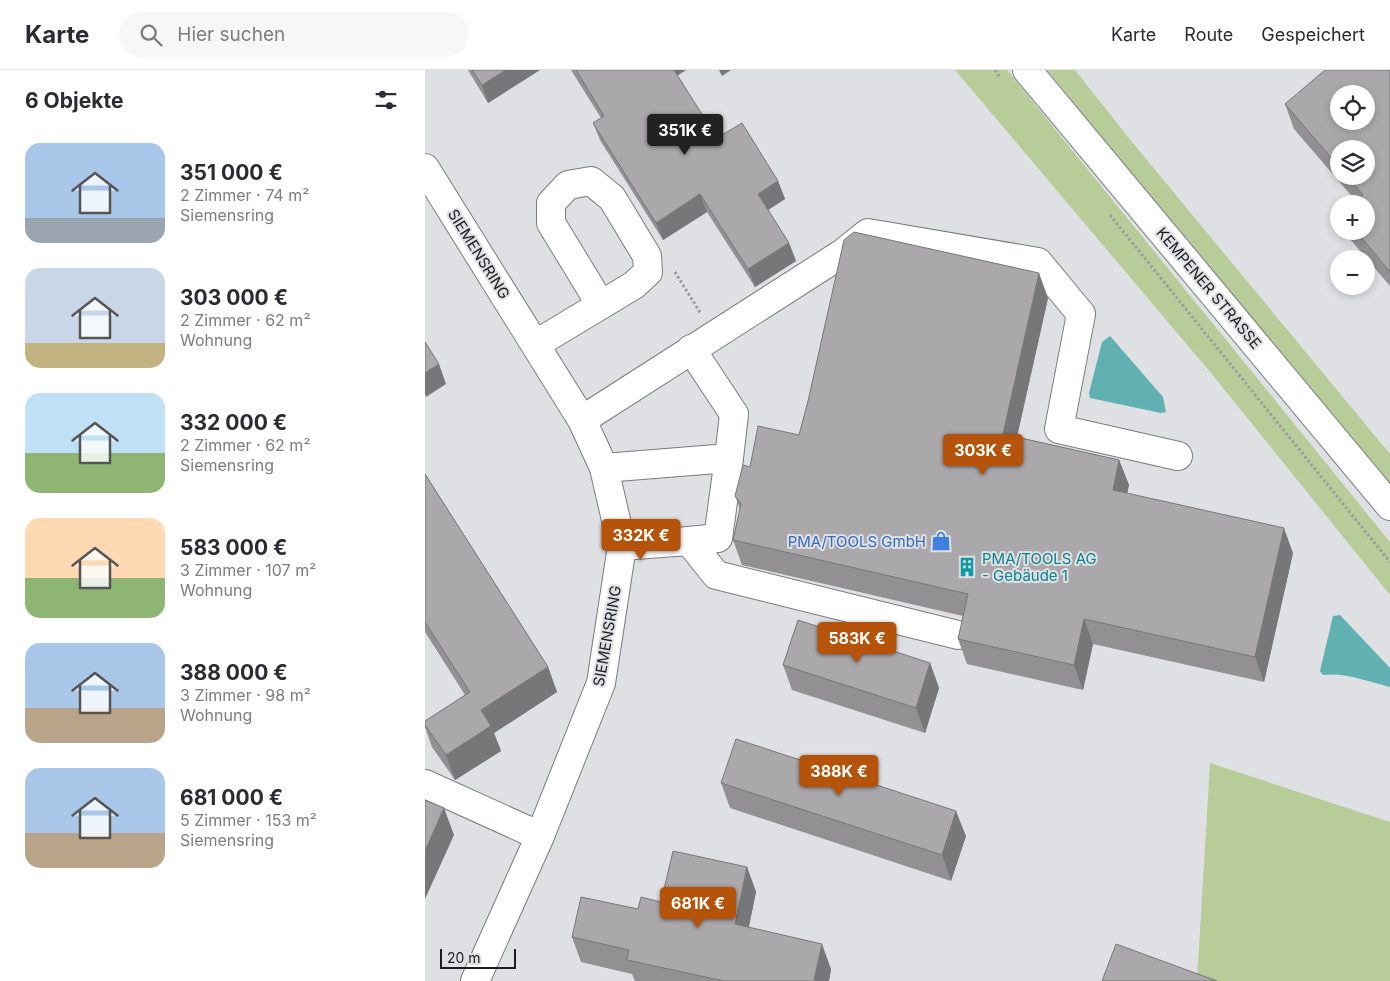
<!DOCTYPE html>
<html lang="de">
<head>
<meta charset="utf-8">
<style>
	body { margin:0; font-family:Inter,sans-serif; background:#f7f7f7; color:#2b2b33; height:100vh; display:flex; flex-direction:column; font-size:19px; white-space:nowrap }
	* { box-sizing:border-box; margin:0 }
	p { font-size:16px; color:#7c7c81 }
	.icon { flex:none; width:28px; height:28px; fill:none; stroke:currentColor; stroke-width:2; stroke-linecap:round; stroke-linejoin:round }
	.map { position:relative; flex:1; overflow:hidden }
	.sheet { display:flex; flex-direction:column; background:#fff; width:425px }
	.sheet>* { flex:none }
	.controls { position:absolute; left:905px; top:15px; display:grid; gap:10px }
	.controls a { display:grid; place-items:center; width:45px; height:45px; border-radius:50%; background:#fff; box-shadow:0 2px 8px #0003; font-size:25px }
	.scale { position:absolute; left:15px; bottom:12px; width:76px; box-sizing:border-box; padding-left:5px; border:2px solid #1c1d1e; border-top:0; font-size:14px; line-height:18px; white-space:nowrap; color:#1c1d1e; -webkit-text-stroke:4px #dee0e3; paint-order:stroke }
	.price { position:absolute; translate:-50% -42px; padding:0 11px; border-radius:5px; background:#b45309; color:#fff; font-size:16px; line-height:32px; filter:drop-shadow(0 1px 2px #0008) }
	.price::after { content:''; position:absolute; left:50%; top:30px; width:15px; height:11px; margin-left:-8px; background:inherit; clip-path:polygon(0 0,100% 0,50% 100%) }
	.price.active { background:#222; color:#fff }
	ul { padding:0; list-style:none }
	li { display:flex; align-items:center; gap:15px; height:125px; padding:0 25px }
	li span { display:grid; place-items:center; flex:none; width:140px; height:100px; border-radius:15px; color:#555 }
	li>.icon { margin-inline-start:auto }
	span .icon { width:60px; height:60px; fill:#fffc; stroke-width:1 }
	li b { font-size:21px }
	h2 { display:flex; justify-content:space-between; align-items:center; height:60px; padding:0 25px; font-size:21px }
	header { display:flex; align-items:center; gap:30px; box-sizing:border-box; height:70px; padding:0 25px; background:#fff; border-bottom:1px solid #e1e1e2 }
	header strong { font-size:24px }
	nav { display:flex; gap:28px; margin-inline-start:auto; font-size:18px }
	.search { width:350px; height:45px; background:#f7f7f7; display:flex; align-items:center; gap:12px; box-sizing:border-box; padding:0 18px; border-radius:28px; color:#7c7c81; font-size:19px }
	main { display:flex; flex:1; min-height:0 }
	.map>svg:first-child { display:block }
	.green { fill:#b8cc99 }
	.water { fill:#61b1b2 }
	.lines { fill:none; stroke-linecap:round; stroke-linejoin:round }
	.minor-casing { stroke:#797c7e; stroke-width:30 }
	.major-casing { stroke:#797c7e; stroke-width:30 }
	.path { stroke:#9a9c9e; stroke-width:3; stroke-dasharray:2.5 2.5; stroke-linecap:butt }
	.minor { stroke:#fff; stroke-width:28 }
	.major { stroke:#fff; stroke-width:28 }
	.wall { fill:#929093; fill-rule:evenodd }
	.shaded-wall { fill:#777678 }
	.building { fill:#aaa8ab; stroke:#777678; fill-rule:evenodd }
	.labels { text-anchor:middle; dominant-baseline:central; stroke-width:4; stroke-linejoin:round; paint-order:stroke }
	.street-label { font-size:15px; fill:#1c1d1e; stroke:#dee0e3 }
	.shop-label { font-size:15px; fill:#366cbe; stroke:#dee0e3; text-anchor:end }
	.culture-label { font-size:15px; fill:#0d838f; stroke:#dee0e3; text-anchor:start }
</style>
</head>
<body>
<header>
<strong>Karte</strong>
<div class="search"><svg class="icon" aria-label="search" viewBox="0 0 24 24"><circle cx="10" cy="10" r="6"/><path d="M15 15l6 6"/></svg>Hier suchen</div>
<nav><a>Karte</a><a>Route</a><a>Gespeichert</a></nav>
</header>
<main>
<section class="sheet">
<h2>6 Objekte<svg class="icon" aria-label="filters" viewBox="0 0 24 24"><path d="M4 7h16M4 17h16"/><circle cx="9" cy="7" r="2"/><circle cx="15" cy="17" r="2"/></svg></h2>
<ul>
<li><span style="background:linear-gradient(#a9c7e8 75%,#9aa5b1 0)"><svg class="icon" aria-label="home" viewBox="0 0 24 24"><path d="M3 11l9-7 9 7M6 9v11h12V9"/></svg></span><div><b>351 000 €</b><p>2 Zimmer · 74 m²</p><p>Siemensring</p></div></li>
<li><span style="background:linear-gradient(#c9d6e8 75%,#c2b280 0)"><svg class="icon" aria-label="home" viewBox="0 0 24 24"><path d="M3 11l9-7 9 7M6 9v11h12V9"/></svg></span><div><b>303 000 €</b><p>2 Zimmer · 62 m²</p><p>Wohnung</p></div></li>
<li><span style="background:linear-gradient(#bfe0f5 60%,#8fb573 0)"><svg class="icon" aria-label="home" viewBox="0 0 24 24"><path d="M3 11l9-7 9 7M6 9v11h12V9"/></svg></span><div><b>332 000 €</b><p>2 Zimmer · 62 m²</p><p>Siemensring</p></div></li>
<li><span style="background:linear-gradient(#ffd9b3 60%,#8fb573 0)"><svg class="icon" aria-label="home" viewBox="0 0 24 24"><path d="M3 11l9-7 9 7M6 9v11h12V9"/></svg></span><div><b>583 000 €</b><p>3 Zimmer · 107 m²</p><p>Wohnung</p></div></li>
<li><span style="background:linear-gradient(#a9c7e8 65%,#b9a48a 0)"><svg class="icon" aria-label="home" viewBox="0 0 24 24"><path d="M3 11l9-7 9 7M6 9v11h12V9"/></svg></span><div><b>388 000 €</b><p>3 Zimmer · 98 m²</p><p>Wohnung</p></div></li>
<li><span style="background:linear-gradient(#a9c7e8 65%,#b9a48a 0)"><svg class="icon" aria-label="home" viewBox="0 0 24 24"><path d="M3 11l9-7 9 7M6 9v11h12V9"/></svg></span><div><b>681 000 €</b><p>5 Zimmer · 153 m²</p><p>Siemensring</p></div></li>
</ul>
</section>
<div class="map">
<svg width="965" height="911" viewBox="0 0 965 911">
	<rect width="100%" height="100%" fill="#dee0e3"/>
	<g class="green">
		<polygon points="530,0 582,0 965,472 965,525 786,303"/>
		<polygon points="622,0 650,0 707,72 965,384 965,421"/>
		<polygon points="785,693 965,752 965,911 772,911"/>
	</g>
	<g class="water">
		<polygon points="685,266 738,327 741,342 736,343 665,328 664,323 677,272"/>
		<path d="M915,545L965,598V617C946,612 918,602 898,605L895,601L908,546Z"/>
	</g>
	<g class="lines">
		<defs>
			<g id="minor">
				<polyline points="0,98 157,350 179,398 197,476 176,613 115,766 50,911"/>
				<polyline points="111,274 209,215 223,202 222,186 187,128 166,111 143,115 126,133 126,153 176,235"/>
				<polyline points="266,279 309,344 304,388"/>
				<polyline points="157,350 418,183 443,163 613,192 656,244 634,359 753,386"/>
				<polyline points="179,398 304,388 293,468 264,471"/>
				<polyline points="197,476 264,471 291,505 533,565"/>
				<polyline points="0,714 115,766"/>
			</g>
			<polyline id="major" points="602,0 965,436"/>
		</defs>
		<use href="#minor" class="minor-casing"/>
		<use href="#major" class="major-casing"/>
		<g class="path">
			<polyline points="570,0 575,8"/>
			<polyline points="685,145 965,492"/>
			<polyline points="250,202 276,244"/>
		</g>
		<use href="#minor" class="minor"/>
		<use href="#major" class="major"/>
	</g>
	<g class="wall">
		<polygon points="43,0 115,0 63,33"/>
		<polygon points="146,0 261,0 252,5 292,68 353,111 360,129 343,140 364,173 371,191 330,217 282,142 238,170 175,70 168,53 176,48"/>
		<path d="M965,0V216L925,169L922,161H941L931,131L869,59L860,34ZM914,79L941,106H914Z"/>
		<polygon points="623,228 592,367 694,390 704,415 702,423 868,483 839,612 668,574 658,620 542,594 533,569 538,546 317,495 308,470 315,439 310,426 325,397 374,365"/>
		<polygon points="0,404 123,597 132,622 69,663 76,681 30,710 7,677 0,657 0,651 40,625 0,562"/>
		<polygon points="505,593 514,618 500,663 367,620 358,595"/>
		<polygon points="296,713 541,766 526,811 305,738"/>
		<polygon points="322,797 331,822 324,857 406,899 404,911 210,911 207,904 156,892 147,867 213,839 236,832"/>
	</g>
	<g class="shaded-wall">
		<polygon points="81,0 115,0 63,33 57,15"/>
		<polygon points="246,0 261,0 249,8"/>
		<polygon points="294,0 306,0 297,6"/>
		<polygon points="353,111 360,129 340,142 333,124"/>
		<polygon points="275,124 282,142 238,170 231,153"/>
		<polygon points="364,173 371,191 330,217 323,199"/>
		<polygon points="614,203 623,228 587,389 578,364"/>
		<polygon points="14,294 21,314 1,327 0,324 0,303"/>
		<polygon points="694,390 704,415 697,445 688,420"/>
		<polygon points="859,458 868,483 839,612 830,587"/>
		<polygon points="659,549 668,574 658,620 649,595"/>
		<polygon points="505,593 514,618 500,663 491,638"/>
		<polygon points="123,597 132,622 69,663 76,681 30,710 21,685 56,640"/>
		<polygon points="19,738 29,765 0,829 0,781"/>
		<polygon points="531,741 541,766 526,811 517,785"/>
		<polygon points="322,797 331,822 319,879 310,854"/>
		<polygon points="397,874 406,899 404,911 390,911 389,910"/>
	</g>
	<g class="building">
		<polygon points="47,0 81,0 57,15"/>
		<polygon points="151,0 249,0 292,68 317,53 353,111 333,124 364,173 323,199 275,124 231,153 168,53 179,46"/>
		<path d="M900,0H965V202L931,161H941V134H928L938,125L922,106H941V79H914V97L860,34ZM914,24H941V51H914Z"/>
		<polygon points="429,162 614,203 578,364 694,390 688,420 859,458 830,587 659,549 649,595 533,569 543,524 308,470 316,434 310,426 318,395 325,397 333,356 374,365 383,331 419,170"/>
		<polygon points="0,272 14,294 0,303"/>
		<polygon points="0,404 123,597 56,640 66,656 21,685 0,655 0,651 45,622 0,552"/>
		<polygon points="373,550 505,593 491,638 358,595"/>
		<polygon points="311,669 531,741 517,785 296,713"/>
		<polygon points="0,730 19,738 0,781"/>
		<polygon points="248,781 322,797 310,854 397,874 389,910 395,911 299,911 202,890 204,880 147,867 156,827 213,839 216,827 236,832"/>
		<polygon points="691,874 792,911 677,911"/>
	</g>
	<defs>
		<symbol id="shop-bare" viewBox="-9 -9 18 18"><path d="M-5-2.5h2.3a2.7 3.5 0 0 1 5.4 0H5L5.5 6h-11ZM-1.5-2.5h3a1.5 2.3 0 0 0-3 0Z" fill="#3f7fe0" stroke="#dee0e3" stroke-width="2.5" paint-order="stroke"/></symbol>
		<symbol id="building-bare" viewBox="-9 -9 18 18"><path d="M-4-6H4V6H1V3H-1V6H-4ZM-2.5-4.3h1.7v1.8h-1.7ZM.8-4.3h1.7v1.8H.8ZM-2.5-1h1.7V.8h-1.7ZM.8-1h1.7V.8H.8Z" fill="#0f9aa8" stroke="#dee0e3" stroke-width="2.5" paint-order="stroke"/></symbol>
	</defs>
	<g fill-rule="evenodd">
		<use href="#shop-bare" x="502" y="457" width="28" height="28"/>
		<use href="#building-bare" x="528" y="483" width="28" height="28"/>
	</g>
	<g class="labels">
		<g class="street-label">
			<text transform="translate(54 184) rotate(58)">SIEMENSRING</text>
			<text transform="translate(784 218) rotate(50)">KEMPENER STRASSE</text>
			<text transform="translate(182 566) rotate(-80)">SIEMENSRING</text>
		</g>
		<g class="shop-label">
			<text x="501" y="471">PMA/TOOLS GmbH</text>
		</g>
		<g class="culture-label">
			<text x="557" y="488">PMA/TOOLS AG<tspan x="557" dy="17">- Gebäude 1</tspan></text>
		</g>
	</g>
</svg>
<div class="controls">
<a><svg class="icon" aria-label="locate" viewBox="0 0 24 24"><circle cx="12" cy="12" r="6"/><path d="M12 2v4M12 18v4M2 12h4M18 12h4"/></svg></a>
<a><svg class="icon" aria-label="layers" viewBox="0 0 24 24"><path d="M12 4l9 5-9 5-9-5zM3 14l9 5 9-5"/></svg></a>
<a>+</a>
<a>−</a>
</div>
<div class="scale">20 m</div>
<b class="price active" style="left:260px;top:86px">351K €</b>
<b class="price" style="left:558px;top:406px">303K €</b>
<b class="price" style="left:216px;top:491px">332K €</b>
<b class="price" style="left:432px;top:594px">583K €</b>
<b class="price" style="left:414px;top:727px">388K €</b>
<b class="price" style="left:273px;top:859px">681K €</b>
</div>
</main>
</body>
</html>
